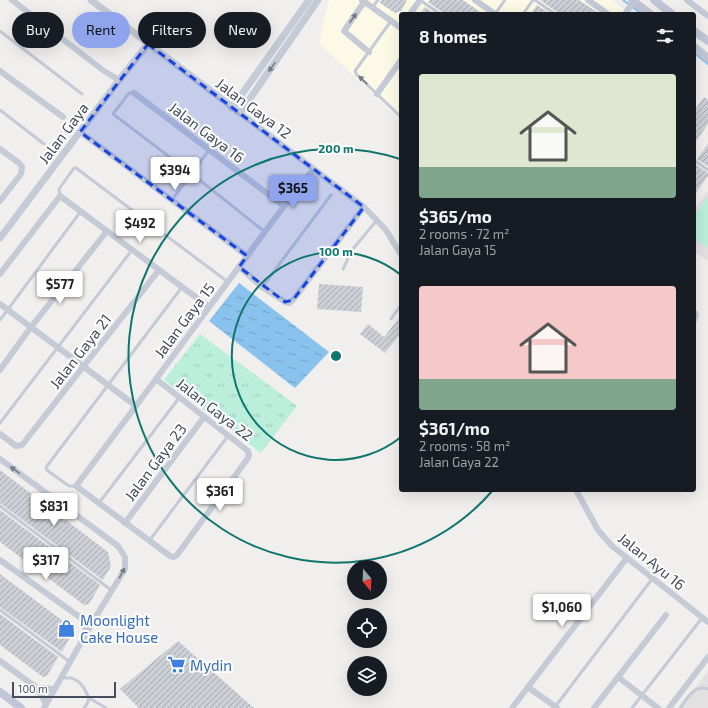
<!DOCTYPE html>
<html lang="en">
<head>
<meta charset="utf-8">
<style>
	body { margin:0; font-family:"Exo 2",sans-serif; background:#242831; color:#f1f3f6; height:100vh; display:flex; flex-direction:column; font-size:15px; white-space:nowrap }
	* { box-sizing:border-box; margin:0 }
	p { font-size:13px; color:#9ea1a6 }
	.icon { flex:none; width:22px; height:22px; fill:none; stroke:currentColor; stroke-width:2; stroke-linecap:round; stroke-linejoin:round }
	.map { position:relative; flex:1; overflow:hidden }
	.panel { position:absolute; left:399px; top:12px; width:297px; height:480px; display:flex; flex-direction:column; background:#171b24; border-radius:4px; box-shadow:0 4px 16px #0002 }
	.panel>* { flex:none }
	.hud { position:absolute; left:12px; top:12px; width:327px; height:36px; display:flex; gap:8px }
	.needle { width:26px; rotate:161deg }
	.fabs { position:absolute; left:347px; top:560px; display:grid; gap:8px }
	.fabs a { display:grid; place-items:center; width:40px; height:40px; border-radius:50%; background:#171b24; box-shadow:0 4px 16px #0002; font-size:20px }
	.scale { position:absolute; left:12px; bottom:10px; width:104px; box-sizing:border-box; padding-left:4px; border:2px solid #464d5c; border-top:0; font-size:11px; line-height:14px; white-space:nowrap; color:#464d5c; -webkit-text-stroke:3px #fff; paint-order:stroke }
	.price { position:absolute; translate:-50% -34px; padding:0 9px; border-radius:4px; background:#fff; color:#222; font-size:13px; line-height:26px; filter:drop-shadow(0 1px 2px #0008) }
	.price::after { content:''; position:absolute; left:50%; top:24px; width:12px; height:9px; margin-left:-6px; background:inherit; clip-path:polygon(0 0,100% 0,50% 100%) }
	.price.selected { background:#8fa4ed; color:#111 }
	ul { padding:0; list-style:none }
	li { display:grid; align-content:center; gap:8px; height:212px; padding:0 20px }
	li span { display:grid; place-items:center; height:124px; border-radius:4px; color:#555 }
	li>.icon { margin-inline-start:auto }
	span .icon { width:72px; height:72px; fill:#fffc; stroke-width:1 }
	li b { font-size:17px }
	h2 { display:flex; justify-content:space-between; align-items:center; height:48px; padding:0 20px; font-size:17px }
	.chip { padding:0 14px; border-radius:18px; background:#171b24; box-shadow:0 4px 16px #0002; font-size:14px; line-height:36px }
	.chip.selected { background:#8fa4ed; color:#111 }
	.map>svg:first-child { display:block }
	.commercial { fill:#fcfae7 }
	.education { fill:#e2e0e0 }
	.park { fill:url(#park-tufts) }
	.garden { fill:#bcefdb }
	.water { fill:url(#water-ripples) }
	.lines { fill:none; stroke-linecap:round; stroke-linejoin:round }
	.stream { stroke:#89c2ec; stroke-width:2 }
	.building { fill:url(#building-hatch) }
	.service { stroke:#c4cad6; stroke-width:3 }
	.minor { stroke:#c4cad6; stroke-width:6 }
	.tertiary { stroke:#c4cad6; stroke-width:7 }
	.secondary { stroke:#c0c6d7; stroke-width:8 }
	.oneway { fill:#727987 }
	.marked { fill:#1844e1; fill-opacity:0.2; stroke:#1844e1; stroke-width:3; stroke-dasharray:8 5; stroke-linejoin:round }
	.ring { fill:none; stroke:#0f766e; stroke-width:2 }
	.labels { text-anchor:middle; dominant-baseline:central; stroke-width:4; stroke-linejoin:round; paint-order:stroke }
	.street-label { font-size:15px; fill:#464d5c; stroke:#fff }
	.shop-label { font-size:15px; fill:#366cbe; stroke:#fff; text-anchor:start }
	.centre { fill:#0f766e; stroke:#fff; stroke-width:2 }
	.ring-label { font-size:12px; text-anchor:middle; font-weight:bold; fill:#0f766e; stroke:#fff; stroke-width:4; stroke-linejoin:round; paint-order:stroke }
</style>
</head>
<body>
<div class="map">
<svg width="708" height="708" viewBox="0 0 708 708">
	<defs>
		<pattern id="park-tufts" width="24" height="20" patternUnits="userSpaceOnUse"><rect width="24" height="20" fill="#bcefdb"/><path d="M3 7l-1-3M5 7V3M7 7l1-3M15 17l-1-3M17 17v-4M19 17l1-3" fill="none" stroke="#a3cfbe"/></pattern>
		<pattern id="water-ripples" width="26" height="14" patternUnits="userSpaceOnUse"><rect width="26" height="14" fill="#89c2ec"/><path d="M2 4q2-2 4 0t4 0M15 11q2-2 4 0t4 0" fill="none" stroke="#72a0c2"/></pattern>
		<pattern id="building-hatch" width="6" height="6" patternUnits="userSpaceOnUse"><rect width="6" height="6" fill="#cdcfd6"/><path d="M-1 1l2-2M0 6l6-6M5 7l2-2" fill="none" stroke="#a8aab1"/></pattern>
	</defs>
	<rect width="100%" height="100%" fill="#f1efee"/>
	<polygon class="commercial" points="329,0 611,0 630,14 401,14 401,120 319,43"/>
	<g class="education">
		<polygon points="708,191 708,261 694,251 694,210"/>
		<polygon points="708,671 708,708 679,708"/>
	</g>
	<polygon class="park" points="200,334 297,406 261,453 164,380"/>
	<polygon class="garden" points="708,197 708,248 694,238 694,216"/>
	<polygon class="water" points="239,283 329,352 295,388 209,321"/>
	<g class="lines">
		<g class="stream">
			<polyline points="623,0 642,14"/>
			<polyline points="694,53 708,64"/>
		</g>
	</g>
	<g class="building">
		<polygon points="381,0 407,0 401,11 395,13 380,3"/>
		<polygon points="430,0 463,0 483,14 443,14 442,12 428,2"/>
		<polygon points="540,0 579,0 600,14 558,14 557,12"/>
		<polygon points="537,5 550,14 531,14"/>
		<polygon points="425,7 435,14 420,14"/>
		<polygon points="704,97 708,100 708,124 694,144 694,111"/>
		<polygon points="708,144 708,166 697,159"/>
		<polygon points="694,164 708,173 708,176 694,195"/>
		<polygon points="319,284 363,287 361,312 317,309"/>
		<polygon points="401,316 401,333 385,353 360,334 368,324 384,337"/>
		<polygon points="0,470 108,552 111,566 103,580 0,503"/>
		<polygon points="0,510 100,585 89,604 84,605 0,542"/>
		<polygon points="0,574 71,627 72,633 62,652 0,607"/>
		<polygon points="0,614 58,657 47,676 43,677 0,645"/>
		<polygon points="178,641 254,708 139,708 120,689"/>
	</g>
	<g class="lines">
		<g class="service">
			<polyline points="420,0 440,14"/>
			<polyline points="535,0 555,14"/>
			<polyline points="372,8 378,0"/>
			<polyline points="495,14 505,0"/>
			<polyline points="523,14 533,0"/>
			<polyline points="391,21 355,71 357,75 401,117"/>
			<polyline points="0,31 82,94"/>
			<polyline points="134,93 129,93 113,114 192,174 265,232"/>
			<polyline points="0,110 44,144"/>
			<polyline points="694,160 708,170"/>
			<polyline points="60,195 59,189 74,168 76,168 228,282"/>
			<polyline points="172,200 209,150"/>
			<polyline points="343,269 352,250 377,220"/>
			<polyline points="263,286 331,195"/>
			<polyline points="391,319 401,305"/>
			<polyline points="0,320 81,211"/>
			<polyline points="0,423 132,250"/>
			<polyline points="76,486 69,486 48,471 46,469 47,466 182,287"/>
			<polyline points="99,503 179,398"/>
			<polyline points="0,506 111,590"/>
			<polyline points="149,541 228,436"/>
			<polyline points="0,610 70,662"/>
			<polyline points="60,678 72,678 79,682 84,688 89,698 106,708"/>
			<polyline points="555,707 652,579"/>
			<polyline points="84,708 87,704 89,698"/>
			<polyline points="632,708 702,618"/>
			<path d="M680,708C687,699 694,684 708,689"/>
		</g>
		<g class="minor">
			<polyline points="12,0 104,71 119,80"/>
			<polyline points="362,0 401,28"/>
			<polyline points="475,0 495,14"/>
			<polyline points="588,0 608,14"/>
			<polyline points="687,0 708,16"/>
			<polyline points="364,2 344,31 369,52"/>
			<polyline points="410,14 420,0"/>
			<polyline points="625,14 634,1"/>
			<polyline points="0,71 63,117"/>
			<polyline points="134,93 284,206"/>
			<polyline points="377,94 401,60"/>
			<polyline points="240,113 364,207 386,230 401,255"/>
			<polyline points="80,132 247,256"/>
			<polyline points="0,149 19,163 22,167 21,174 0,201"/>
			<polyline points="239,267 262,287 285,302 289,303 293,300 364,207"/>
			<polyline points="0,274 60,196 209,307"/>
			<polyline points="0,304 136,406"/>
			<polyline points="694,312 696,315 694,320"/>
			<polyline points="0,370 31,327 107,231"/>
			<polyline points="156,379 248,451 249,455 248,458 177,555 174,557 170,556 76,486 156,379 284,206 313,170"/>
			<polyline points="0,434 16,446 22,445 159,270"/>
			<polyline points="0,459 118,546 125,557 125,569 95,618 44,708"/>
			<polyline points="576,490 598,530 612,546 708,622"/>
			<polyline points="125,523 204,417"/>
			<polyline points="0,560 81,618 87,632"/>
			<polyline points="0,661 37,688 46,704"/>
			<polyline points="618,677 658,708"/>
			<polyline points="528,687 557,708"/>
			<polyline points="37,688 54,689"/>
			<polyline points="512,708 626,559"/>
			<polyline points="594,708 666,615"/>
			<polyline points="669,708 708,657"/>
		</g>
		<g class="tertiary">
			<polyline points="91,0 240,113 318,0"/>
			<polyline points="232,108 309,0"/>
			<polyline points="0,238 119,80 148,44"/>
		</g>
		<g class="secondary">
			<polyline points="632,0 650,14"/>
			<polyline points="654,0 672,14"/>
			<polyline points="694,31 708,41"/>
			<polyline points="694,47 708,58"/>
			<polyline points="0,692 21,708"/>
		</g>
	</g>
	<defs><path id="oneway-solid" d="M-6-.8H1V-3.2L6.5 0L1 3.2V.8H-6Z"/></defs>
	<g class="oneway">
		<use href="#oneway-solid" transform="translate(353 18) rotate(-55)"/>
		<use href="#oneway-solid" transform="translate(272 67) rotate(125)"/>
		<use href="#oneway-solid" transform="translate(363 80) rotate(-137)"/>
		<use href="#oneway-solid" transform="translate(15 470) rotate(-144)"/>
		<use href="#oneway-solid" transform="translate(122 573) rotate(-62)"/>
	</g>
	<path class="marked" d="M148,44L364,207L293,300L285,302L239,267L247,256L80,132Z"/>
	<g class="ring">
		<path d="M401 437A104 104 0 1 1 401 275"/>
		<path d="M493 490A207 207 0 1 1 400 159"/>
	</g>
	<defs>
		<symbol id="shop-bare" viewBox="-9 -9 18 18"><path d="M-5-2.5h2.3a2.7 3.5 0 0 1 5.4 0H5L5.5 6h-11ZM-1.5-2.5h3a1.5 2.3 0 0 0-3 0Z" fill="#3f7fe0" stroke="#fff" stroke-width="2.5" paint-order="stroke"/></symbol>
		<symbol id="supermarket-bare" viewBox="-9 -9 18 18"><path d="M-6-5.5h2.5l.6 2H6L4.5 2H-2.5L-4.4-4H-6ZM-1.5 3.2a1.3 1.3 0 1 0 .1 0ZM3 3.2a1.3 1.3 0 1 0 .1 0Z" fill="#3f7fe0" stroke="#fff" stroke-width="2.5" paint-order="stroke"/></symbol>
	</defs>
	<g fill-rule="evenodd">
		<use href="#shop-bare" x="54" y="616" width="25" height="25"/>
		<use href="#supermarket-bare" x="164" y="652" width="25" height="25"/>
	</g>
	<g class="labels">
		<g class="street-label">
			<text transform="translate(254 108) rotate(37)">Jalan Gaya 12</text>
			<text transform="translate(207 132) rotate(37)">Jalan Gaya 16</text>
			<text transform="translate(63 133) rotate(-53)">Jalan Gaya</text>
			<text transform="translate(184 320) rotate(-53)">Jalan Gaya 15</text>
			<text transform="translate(80 351) rotate(-52)">Jalan Gaya 21</text>
			<text transform="translate(215 409) rotate(38)">Jalan Gaya 22</text>
			<text transform="translate(155 462) rotate(-53)">Jalan Gaya 23</text>
			<text transform="translate(652 561) rotate(39)">Jalan Ayu 16</text>
		</g>
		<g class="shop-label">
			<text x="80" y="620">Moonlight<tspan x="80" dy="17">Cake House</tspan></text>
			<text x="190" y="665">Mydin</text>
		</g>
	</g>
	<circle cx="336" cy="356" r="6" class="centre"/>
	<g class="ring-label">
		<text x="336" y="153">200 m</text>
		<text x="336" y="256">100 m</text>
	</g>
</svg>
<div class="fabs">
<a><svg class="needle" viewBox="-14 -14 28 28"><path d="M0-13l5 13h-10z" fill="#e53935"/><path d="M0 13l5-13h-10z" fill="#9ea1a6"/></svg></a>
<a><svg class="icon" aria-label="locate" viewBox="0 0 24 24"><circle cx="12" cy="12" r="6"/><path d="M12 2v4M12 18v4M2 12h4M18 12h4"/></svg></a>
<a><svg class="icon" aria-label="layers" viewBox="0 0 24 24"><path d="M12 4l9 5-9 5-9-5zM3 14l9 5 9-5"/></svg></a>
</div>
<div class="scale">100 m</div>
<b class="price" style="left:175px;top:191px">$394</b>
<b class="price selected" style="left:293px;top:209px">$365</b>
<b class="price" style="left:140px;top:244px">$492</b>
<b class="price" style="left:60px;top:305px">$577</b>
<b class="price" style="left:220px;top:512px">$361</b>
<b class="price" style="left:54px;top:527px">$831</b>
<b class="price" style="left:46px;top:581px">$317</b>
<b class="price" style="left:562px;top:628px">$1,060</b>
<div class="hud">
<a class="chip">Buy</a>
<a class="chip selected">Rent</a>
<a class="chip">Filters</a>
<a class="chip">New</a>
</div>
<section class="panel">
<h2>8 homes<svg class="icon" aria-label="filters" viewBox="0 0 24 24"><path d="M4 7h16M4 17h16"/><circle cx="9" cy="7" r="2"/><circle cx="15" cy="17" r="2"/></svg></h2>
<ul>
<li><span style="background:linear-gradient(#dfe7d0 75%,#7fa58c 0)"><svg class="icon" aria-label="home" viewBox="0 0 24 24"><path d="M3 11l9-7 9 7M6 9v11h12V9"/></svg></span><div><b>$365/mo</b><p>2 rooms · 72 m²</p><p>Jalan Gaya 15</p></div></li>
<li><span style="background:linear-gradient(#f6c9c9 75%,#7fa58c 0)"><svg class="icon" aria-label="home" viewBox="0 0 24 24"><path d="M3 11l9-7 9 7M6 9v11h12V9"/></svg></span><div><b>$361/mo</b><p>2 rooms · 58 m²</p><p>Jalan Gaya 22</p></div></li>
</ul>
</section>
</div>
</body>
</html>
